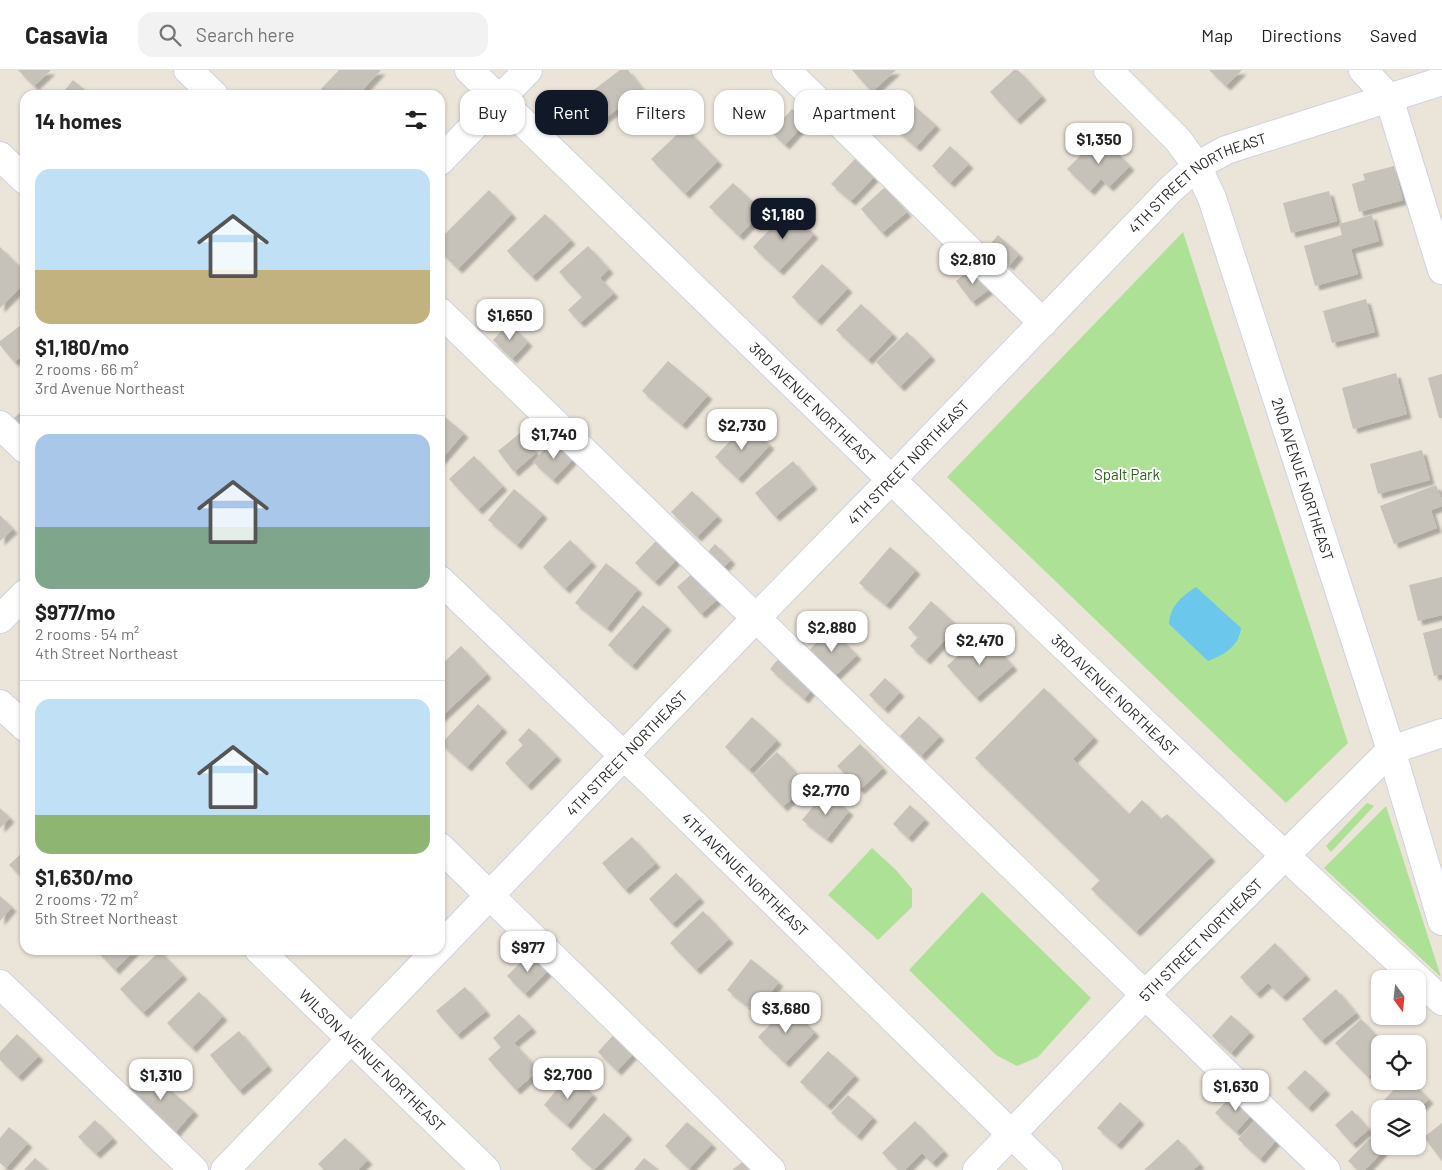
<!DOCTYPE html>
<html lang="en">
<head>
<meta charset="utf-8">
<style>
	body { margin:0; font-family:Barlow,sans-serif; background:#f2f2f2; color:#222; height:100vh; display:flex; flex-direction:column; font-size:19px; white-space:nowrap }
	* { box-sizing:border-box; margin:0 }
	p { font-size:16px; color:#767676 }
	.icon { flex:none; width:28px; height:28px; fill:none; stroke:currentColor; stroke-width:2; stroke-linecap:round; stroke-linejoin:round }
	.map { position:relative; flex:1; overflow:hidden }
	.panel { position:absolute; left:20px; top:20px; width:425px; height:865px; display:flex; flex-direction:column; background:#fff; border-radius:15px; box-shadow:0 1px 4px #0004 }
	.panel>* { flex:none }
	.top-card { position:absolute; left:460px; top:20px; width:475px; height:45px; display:flex; gap:10px }
	.needle { width:32px; rotate:165deg }
	.fabs { position:absolute; left:1371px; top:900px; display:grid; gap:10px }
	.fabs a { display:grid; place-items:center; width:55px; height:55px; border-radius:10px; background:#fff; box-shadow:0 1px 4px #0004; font-size:25px }
	.price { position:absolute; translate:-50% -42px; padding:0 11px; border-radius:10px; background:#fff; color:#222; font-size:16px; line-height:32px; filter:drop-shadow(0 1px 2px #0008) }
	.price::after { content:''; position:absolute; left:50%; top:30px; width:15px; height:11px; margin-left:-8px; background:inherit; clip-path:polygon(0 0,100% 0,50% 100%) }
	.price.active { background:#111827; color:#fff }
	ul { padding:0; list-style:none }
	li { display:grid; align-content:center; gap:10px; height:265px; padding:0 15px }
	li+li { border-top:1px solid #e0e0e0 }
	li span { display:grid; place-items:center; height:155px; border-radius:15px; color:#555 }
	li>.icon { margin-inline-start:auto }
	span .icon { width:90px; height:90px; fill:#fffc; stroke-width:1 }
	li b { font-size:21px }
	h2 { display:flex; justify-content:space-between; align-items:center; height:60px; padding:0 15px; font-size:21px }
	.tag { padding:0 18px; border-radius:15px; background:#fff; box-shadow:0 1px 4px #0004; font-size:18px; line-height:45px }
	.tag.active { background:#111827; color:#fff }
	header { display:flex; align-items:center; gap:30px; box-sizing:border-box; height:70px; padding:0 25px; background:#fff; border-bottom:1px solid #e0e0e0 }
	header strong { font-size:24px }
	nav { display:flex; gap:28px; margin-inline-start:auto; font-size:18px }
	.search { width:350px; height:45px; background:#f2f2f2; display:flex; align-items:center; gap:12px; box-sizing:border-box; padding:0 18px; border-radius:15px; color:#767676; font-size:19px }
	.map>svg:first-child { display:block }
	.green { fill:#ade196 }
	.water { fill:#6cc7ed }
	.building { fill:#c6c1b9; filter:url(#shadow) }
	.lines { fill:none; stroke-linecap:round; stroke-linejoin:round }
	.minor-casing { stroke:#cfd2e1; stroke-width:30 }
	.minor { stroke:#fff; stroke-width:28 }
	.labels { text-anchor:middle; dominant-baseline:central; stroke-width:4; stroke-linejoin:round; paint-order:stroke }
	.street-label { font-size:15px; fill:#282828; stroke:#fff }
	.park-label { font-size:15px; fill:#27631a; stroke:#fff }
</style>
</head>
<body>
<header>
<strong>Casavia</strong>
<div class="search"><svg class="icon" aria-label="search" viewBox="0 0 24 24"><circle cx="10" cy="10" r="6"/><path d="M15 15l6 6"/></svg>Search here</div>
<nav><a>Map</a><a>Directions</a><a>Saved</a></nav>
</header>
<div class="map">
<svg width="1442" height="1100" viewBox="0 0 1442 1100">
	<defs>
		<filter id="shadow"><feDropShadow dx="4.5" dy="4.5" stdDeviation="1" flood-color="#0004"/></filter>
	</defs>
	<rect width="100%" height="100%" fill="#ebe4d9"/>
	<g class="green">
		<polygon points="1183,162 1348,673 1286,733 947,407"/>
		<polygon points="1367,733 1374,736 1331,782 1326,776"/>
		<polygon points="1386,736 1441,907 1324,798"/>
		<polygon points="872,778 896,800 912,819 912,837 878,870 828,825"/>
		<polygon points="982,822 1091,928 1038,987 1017,996 996,985 909,900"/>
	</g>
	<path class="water" d="M1196,517L1241,558C1239,576 1224,585 1208,591L1169,554C1170,536 1181,527 1196,517Z"/>
	<g class="building">
		<polygon points="18,0 51,0 34,16"/>
		<polygon points="339,0 381,0 358,25 327,25 321,19"/>
		<polygon points="620,0 628,0 643,20 601,51 583,28"/>
		<polygon points="852,0 896,0 872,22"/>
		<polygon points="1014,0 1018,0 1042,26 1016,50 990,22"/>
		<polygon points="1209,0 1242,0 1226,16"/>
		<polygon points="73,10 91,25 61,25"/>
		<polygon points="906,29 936,55 916,77 886,51"/>
		<polygon points="792,39 806,52 785,75 771,62"/>
		<polygon points="685,57 718,91 685,124 651,89"/>
		<polygon points="1100,66 1130,96 1109,117 1101,109 1090,121 1067,99"/>
		<polygon points="950,76 969,94 950,113 932,96"/>
		<polygon points="855,89 874,107 851,131 831,114"/>
		<polygon points="1394,96 1403,130 1359,142 1352,114 1365,110 1363,104"/>
		<polygon points="733,113 763,141 739,166 709,137"/>
		<polygon points="885,117 907,142 882,163 861,139"/>
		<polygon points="489,120 512,144 458,199 440,181 440,169"/>
		<polygon points="1329,121 1337,151 1291,163 1283,133"/>
		<polygon points="788,140 814,164 779,201 753,177"/>
		<polygon points="545,144 571,170 532,207 507,181"/>
		<polygon points="1372,145 1379,171 1351,179 1358,204 1315,216 1304,176 1342,165 1339,154"/>
		<polygon points="998,165 1019,184 1009,196 987,178"/>
		<polygon points="588,176 609,199 600,208 614,223 580,253 568,240 582,227 559,202"/>
		<polygon points="0,177 25,202 25,213 0,238"/>
		<polygon points="822,194 848,218 817,251 792,227"/>
		<polygon points="974,197 990,219 972,232 956,211"/>
		<polygon points="1366,229 1375,262 1332,273 1323,241"/>
		<polygon points="861,234 893,264 868,290 836,260"/>
		<polygon points="25,252 25,284 14,292 0,275 0,271"/>
		<polygon points="509,253 528,272 512,289 493,270"/>
		<polygon points="907,262 931,286 900,317 876,292"/>
		<polygon points="668,291 708,325 682,355 642,321"/>
		<polygon points="1396,303 1407,344 1353,359 1342,318"/>
		<polygon points="1442,304 1442,348 1439,348 1428,308"/>
		<polygon points="25,338 25,360 14,348"/>
		<polygon points="440,343 464,363 440,391"/>
		<polygon points="747,353 770,375 738,409 715,387"/>
		<polygon points="520,363 536,383 514,402 498,381"/>
		<polygon points="554,369 574,388 553,410 533,392"/>
		<polygon points="1422,380 1430,410 1378,424 1370,394"/>
		<polygon points="474,386 503,416 478,440 449,409"/>
		<polygon points="793,391 813,415 775,447 755,423"/>
		<polygon points="1436,415 1442,430 1442,436 1431,440 1437,458 1394,474 1380,436"/>
		<polygon points="514,419 543,444 517,475 488,450"/>
		<polygon points="692,421 718,446 697,467 671,442"/>
		<polygon points="0,445 13,459 0,471"/>
		<polygon points="570,470 592,492 565,519 543,497"/>
		<polygon points="657,470 677,489 655,512 635,493"/>
		<polygon points="715,474 731,490 721,500 705,485"/>
		<polygon points="890,477 916,500 886,535 859,513"/>
		<polygon points="606,493 638,519 607,558 575,533"/>
		<polygon points="696,500 719,528 701,544 677,517"/>
		<polygon points="1442,507 1442,545 1418,551 1409,515"/>
		<polygon points="931,531 958,556 926,590 910,576 918,567 908,558"/>
		<polygon points="643,535 667,556 632,596 608,575"/>
		<polygon points="1442,558 1442,604 1434,606 1423,563"/>
		<polygon points="831,559 857,585 834,607 808,581"/>
		<polygon points="983,563 1013,596 976,628 947,596"/>
		<polygon points="461,576 487,604 440,648 440,596"/>
		<polygon points="784,582 818,612 804,629 770,599"/>
		<polygon points="885,608 900,622 884,639 869,625"/>
		<polygon points="1044,618 1094,667 1073,689 1129,744 1142,730 1161,749 1167,744 1211,787 1136,862 1091,819 1100,810 975,688"/>
		<polygon points="478,634 503,658 467,697 441,674"/>
		<polygon points="919,646 940,666 921,686 900,666"/>
		<polygon points="752,647 777,670 749,700 725,677"/>
		<polygon points="529,658 557,686 527,716 505,693 523,675 518,670"/>
		<polygon points="860,674 883,698 860,720 837,696"/>
		<polygon points="777,682 807,714 783,737 753,705"/>
		<polygon points="825,722 849,741 827,769 802,750"/>
		<polygon points="910,735 925,749 908,768 893,754"/>
		<polygon points="0,738 10,748 0,758"/>
		<polygon points="632,767 656,793 625,820 602,793"/>
		<polygon points="25,780 25,810 9,795"/>
		<polygon points="676,803 700,828 672,854 649,829"/>
		<polygon points="0,826 12,837 0,851"/>
		<polygon points="703,841 729,869 696,900 670,873"/>
		<polygon points="1275,873 1306,905 1282,927 1268,913 1256,924 1240,907"/>
		<polygon points="96,880 135,880 115,900"/>
		<polygon points="160,881 183,905 143,943 120,919"/>
		<polygon points="531,882 549,900 525,924 507,906"/>
		<polygon points="751,889 779,912 755,942 727,920"/>
		<polygon points="465,917 486,941 457,965 436,941"/>
		<polygon points="1336,919 1356,943 1321,971 1302,949"/>
		<polygon points="199,922 223,946 192,978 167,953"/>
		<polygon points="788,936 815,962 785,993 758,967"/>
		<polygon points="519,944 532,958 514,973 539,1000 516,1020 488,989 501,977 493,968"/>
		<polygon points="1231,945 1250,962 1231,983 1212,966"/>
		<polygon points="1361,949 1385,974 1380,974 1380,996 1368,1007 1335,973"/>
		<polygon points="239,961 268,996 239,1021 210,985"/>
		<polygon points="616,962 636,981 617,1001 598,982"/>
		<polygon points="17,964 39,986 18,1007 0,990 0,982"/>
		<polygon points="828,981 855,1005 827,1036 800,1012"/>
		<polygon points="148,1000 194,1041 175,1063 128,1022"/>
		<polygon points="1305,1000 1326,1020 1308,1038 1287,1018"/>
		<polygon points="569,1005 593,1024 567,1055 544,1035"/>
		<polygon points="1402,1011 1411,1011 1429,1029 1418,1040 1418,1039 1393,1039 1384,1030"/>
		<polygon points="1236,1021 1256,1040 1236,1062 1215,1043"/>
		<polygon points="848,1025 873,1047 857,1066 831,1043"/>
		<polygon points="1120,1032 1140,1050 1117,1075 1097,1058"/>
		<polygon points="1352,1040 1369,1059 1352,1074 1335,1055"/>
		<polygon points="604,1043 628,1065 594,1100 571,1079"/>
		<polygon points="1260,1045 1281,1065 1260,1089 1238,1069"/>
		<polygon points="95,1050 113,1068 96,1084 78,1067"/>
		<polygon points="915,1051 944,1081 932,1093 922,1083 905,1100 898,1100 882,1083"/>
		<polygon points="687,1052 712,1074 689,1099 665,1076"/>
		<polygon points="1442,1053 1442,1091 1424,1067"/>
		<polygon points="9,1057 28,1073 6,1098 0,1093 0,1068"/>
		<polygon points="345,1068 368,1090 358,1100 324,1100 318,1094"/>
		<polygon points="1370,1068 1383,1081 1365,1100 1358,1100 1348,1091"/>
		<polygon points="1178,1069 1200,1094 1193,1100 1144,1100"/>
		<polygon points="749,1087 759,1100 732,1100"/>
		<polygon points="35,1088 48,1100 24,1100"/>
		<polygon points="644,1088 659,1100 634,1100"/>
	</g>
	<g class="lines">
		<defs>
			<g id="minor">
				<polyline points="188,0 214,25"/>
				<path id="s1" d="M469,0C792,312 1111,628 1442,931"/>
				<polyline points="786,0 1043,253"/>
				<path id="s2" d="M1108,0L1178,70L1197,96L1212,128L1391,680L1442,851"/>
				<polyline points="1363,0 1389,28 1442,200"/>
				<polyline points="0,86 25,110"/>
				<polyline points="440,91 528,0"/>
				<path d="M440,242C735,529 1032,813 1326,1100"/>
				<polyline points="0,355 25,379"/>
				<path id="s3" d="M440,510L646,707L1048,1100"/>
				<polyline points="0,549 25,524"/>
				<polyline points="0,634 25,657"/>
				<polyline points="440,777 771,1100"/>
				<path id="s4" d="M440,877L755,549L891,410L1171,119L1197,96L1226,80L1442,11"/>
				<path id="s5" d="M259,880L486,1100"/>
				<polyline points="0,914 194,1100"/>
				<polyline points="225,1100 437,880"/>
				<path id="s6" d="M977,1100L1146,924L1391,680L1442,663"/>
			</g>
		</defs>
		<use href="#minor" class="minor-casing"/>
		<use href="#minor" class="minor"/>
	</g>
	<g class="labels">
		<g class="street-label">
			<text stroke="none"><textPath href="#s4" startOffset="1079">4TH STREET NORTHEAST</textPath></text>
			<text stroke="none"><textPath href="#s1" startOffset="479">3RD AVENUE NORTHEAST</textPath></text>
			<text stroke="none"><textPath href="#s4" startOffset="674">4TH STREET NORTHEAST</textPath></text>
			<text stroke="none"><textPath href="#s2" startOffset="462">2ND AVENUE NORTHEAST</textPath></text>
			<text stroke="none"><textPath href="#s1" startOffset="899">3RD AVENUE NORTHEAST</textPath></text>
			<text stroke="none"><textPath href="#s4" startOffset="269">4TH STREET NORTHEAST</textPath></text>
			<text stroke="none"><textPath href="#s3" startOffset="424">4TH AVENUE NORTHEAST</textPath></text>
			<text stroke="none"><textPath href="#s6" startOffset="321">5TH STREET NORTHEAST</textPath></text>
			<text stroke="none"><textPath href="#s5" startOffset="158">WILSON AVENUE NORTHEAST</textPath></text>
		</g>
		<g class="park-label">
			<text x="1127" y="404">Spalt Park</text>
		</g>
	</g>
</svg>
<div class="fabs">
<a><svg class="needle" viewBox="-14 -14 28 28"><path d="M0-13l5 13h-10z" fill="#e53935"/><path d="M0 13l5-13h-10z" fill="#767676"/></svg></a>
<a><svg class="icon" aria-label="locate" viewBox="0 0 24 24"><circle cx="12" cy="12" r="6"/><path d="M12 2v4M12 18v4M2 12h4M18 12h4"/></svg></a>
<a><svg class="icon" aria-label="layers" viewBox="0 0 24 24"><path d="M12 4l9 5-9 5-9-5zM3 14l9 5 9-5"/></svg></a>
</div>
<b class="price" style="left:1099px;top:95px">$1,350</b>
<b class="price active" style="left:783px;top:170px">$1,180</b>
<b class="price" style="left:973px;top:215px">$2,810</b>
<b class="price" style="left:510px;top:271px">$1,650</b>
<b class="price" style="left:742px;top:381px">$2,730</b>
<b class="price" style="left:554px;top:390px">$1,740</b>
<b class="price" style="left:832px;top:583px">$2,880</b>
<b class="price" style="left:980px;top:596px">$2,470</b>
<b class="price" style="left:826px;top:746px">$2,770</b>
<b class="price" style="left:528px;top:903px">$977</b>
<b class="price" style="left:786px;top:964px">$3,680</b>
<b class="price" style="left:568px;top:1030px">$2,700</b>
<b class="price" style="left:161px;top:1031px">$1,310</b>
<b class="price" style="left:1236px;top:1042px">$1,630</b>
<div class="top-card">
<a class="tag">Buy</a>
<a class="tag active">Rent</a>
<a class="tag">Filters</a>
<a class="tag">New</a>
<a class="tag">Apartment</a>
</div>
<section class="panel">
<h2>14 homes<svg class="icon" aria-label="filters" viewBox="0 0 24 24"><path d="M4 7h16M4 17h16"/><circle cx="9" cy="7" r="2"/><circle cx="15" cy="17" r="2"/></svg></h2>
<ul>
<li><span style="background:linear-gradient(#bfe0f5 65%,#c2b280 0)"><svg class="icon" aria-label="home" viewBox="0 0 24 24"><path d="M3 11l9-7 9 7M6 9v11h12V9"/></svg></span><div><b>$1,180/mo</b><p>2 rooms · 66 m²</p><p>3rd Avenue Northeast</p></div></li>
<li><span style="background:linear-gradient(#a9c7e8 60%,#7fa58c 0)"><svg class="icon" aria-label="home" viewBox="0 0 24 24"><path d="M3 11l9-7 9 7M6 9v11h12V9"/></svg></span><div><b>$977/mo</b><p>2 rooms · 54 m²</p><p>4th Street Northeast</p></div></li>
<li><span style="background:linear-gradient(#bfe0f5 75%,#8fb573 0)"><svg class="icon" aria-label="home" viewBox="0 0 24 24"><path d="M3 11l9-7 9 7M6 9v11h12V9"/></svg></span><div><b>$1,630/mo</b><p>2 rooms · 72 m²</p><p>5th Street Northeast</p></div></li>
</ul>
</section>
</div>
</body>
</html>
